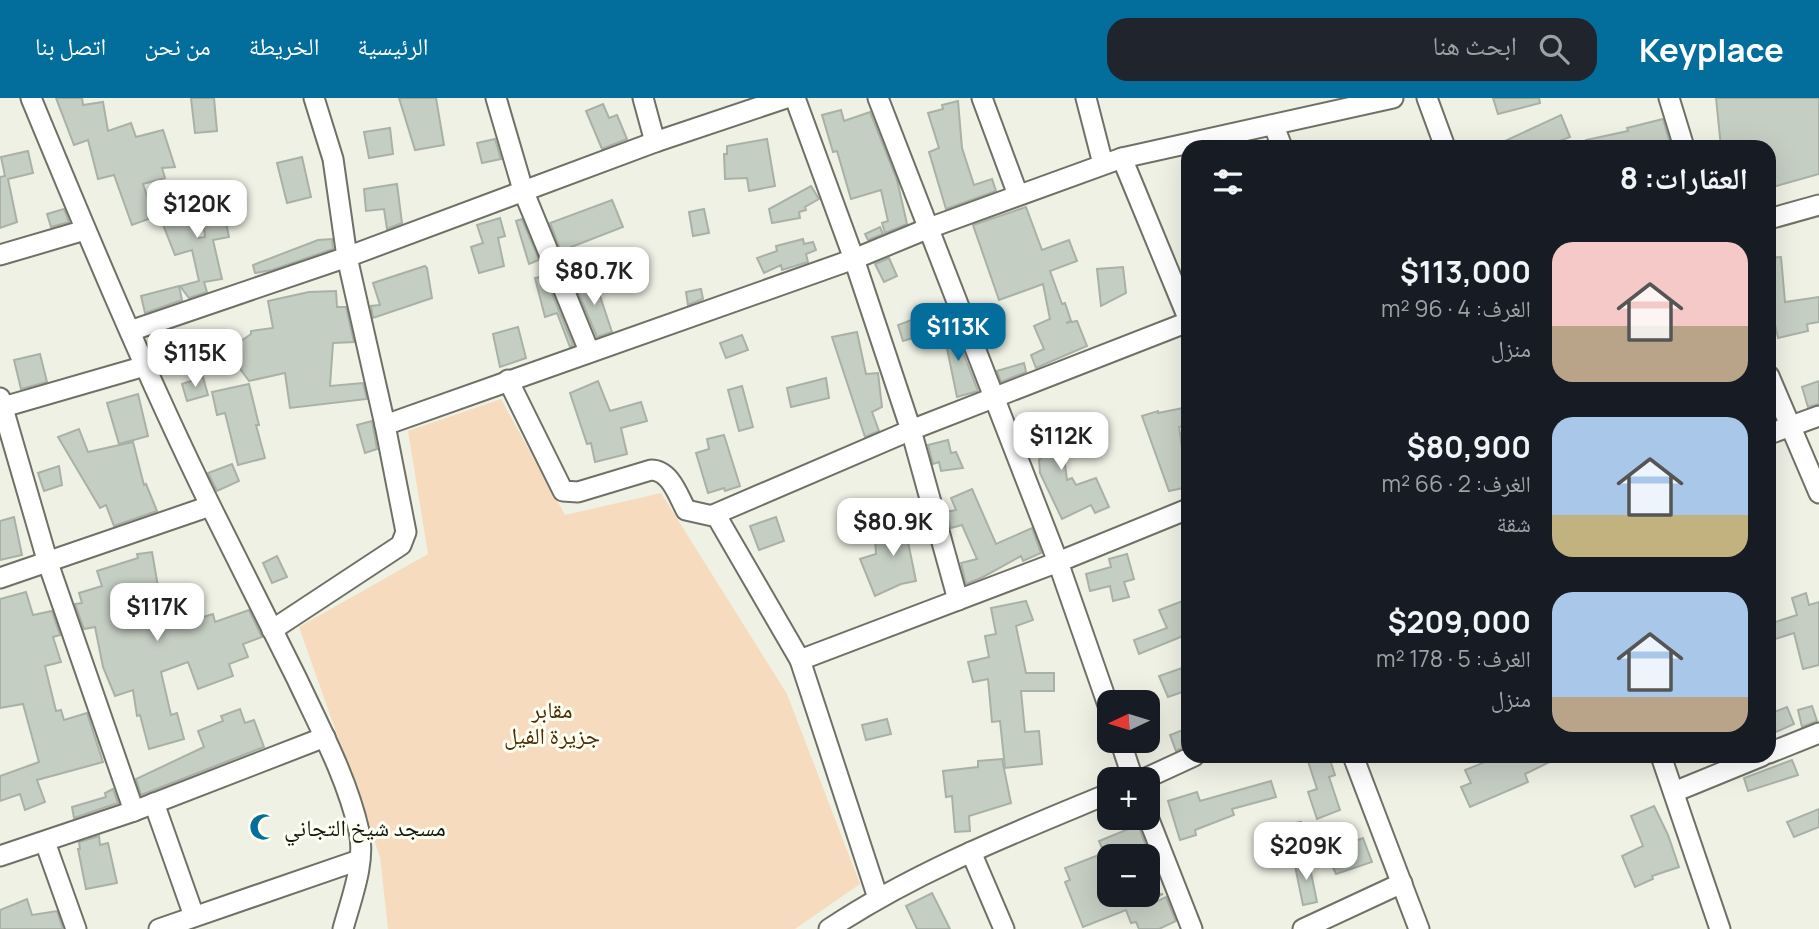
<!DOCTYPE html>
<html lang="ar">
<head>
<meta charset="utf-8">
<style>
	body { margin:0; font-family:Manrope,"Noto Naskh Arabic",sans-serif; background:#20242c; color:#f1f3f6; direction:rtl; height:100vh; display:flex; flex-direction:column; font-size:26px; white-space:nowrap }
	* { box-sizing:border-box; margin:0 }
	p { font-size:23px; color:#9ea1a6 }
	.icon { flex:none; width:38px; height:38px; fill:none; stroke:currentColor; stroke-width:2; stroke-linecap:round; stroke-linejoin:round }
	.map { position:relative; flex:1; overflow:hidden; direction:ltr }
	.sheet { position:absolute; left:1181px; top:42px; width:595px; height:623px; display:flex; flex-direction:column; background:#171b24; border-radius:21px; box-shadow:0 7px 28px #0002; direction:rtl }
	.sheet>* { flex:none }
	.needle { width:46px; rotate:266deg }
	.tools { position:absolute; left:1097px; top:592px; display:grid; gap:14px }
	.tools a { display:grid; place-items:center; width:63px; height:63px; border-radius:14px; background:#171b24; box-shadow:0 7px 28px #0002; font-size:35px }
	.price { position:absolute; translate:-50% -60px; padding:0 16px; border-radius:14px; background:#fff; color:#222; font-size:23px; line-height:46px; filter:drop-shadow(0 2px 4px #0008) }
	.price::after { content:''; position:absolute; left:50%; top:42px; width:21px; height:16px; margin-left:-10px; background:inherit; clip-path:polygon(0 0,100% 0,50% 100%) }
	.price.current { background:#036e9b; color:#fff }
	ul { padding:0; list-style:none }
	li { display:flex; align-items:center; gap:21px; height:175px; padding:0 28px }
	li span { display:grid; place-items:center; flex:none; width:196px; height:140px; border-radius:21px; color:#555 }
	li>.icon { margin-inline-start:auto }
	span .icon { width:84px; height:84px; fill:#fffc; stroke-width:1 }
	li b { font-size:30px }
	h2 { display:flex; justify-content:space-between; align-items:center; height:84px; padding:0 28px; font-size:30px }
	header { display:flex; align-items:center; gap:42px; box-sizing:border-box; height:98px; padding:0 35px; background:#036e9b; color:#fff }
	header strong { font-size:33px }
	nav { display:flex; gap:38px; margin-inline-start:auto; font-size:24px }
	.search { width:490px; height:63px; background:#20242c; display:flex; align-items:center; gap:18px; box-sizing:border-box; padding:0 24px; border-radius:21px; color:#9ea1a6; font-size:26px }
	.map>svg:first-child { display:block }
	.green { fill:#f7dbbf }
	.building { fill:#c5cec3; stroke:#a9b1a7; stroke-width:2 }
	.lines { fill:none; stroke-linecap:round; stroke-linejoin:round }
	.minor-casing { stroke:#6f7166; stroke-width:23 }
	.minor { stroke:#fff; stroke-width:19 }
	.labels { text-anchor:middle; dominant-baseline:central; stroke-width:6; stroke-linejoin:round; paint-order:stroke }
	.park-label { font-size:23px; fill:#4e2d03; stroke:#fdfff2 }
	.poi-label { font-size:23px; fill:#151611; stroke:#fdfff2; text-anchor:start }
</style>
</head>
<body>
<header>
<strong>Keyplace</strong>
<div class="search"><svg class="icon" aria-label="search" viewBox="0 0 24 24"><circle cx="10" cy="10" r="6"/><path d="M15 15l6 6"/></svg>ابحث هنا</div>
<nav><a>الرئيسية</a><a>الخريطة</a><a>من نحن</a><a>اتصل بنا</a></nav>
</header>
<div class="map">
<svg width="1819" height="831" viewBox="0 0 1819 831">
	<rect width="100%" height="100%" fill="#eff1e5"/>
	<polygon class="green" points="501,301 565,417 661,395 787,596 860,786 795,831 388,831 380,759 299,529 428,456 408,333"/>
	<g class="building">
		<polygon points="56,0 82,0 83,7 103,4 108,33 131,25 136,39 163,32 175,69 162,70 165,80 143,86 154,119 132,127 114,77 98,81 88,42 74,47"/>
		<polygon points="191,0 214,0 217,33 195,35"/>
		<polygon points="399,0 436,0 444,47 415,52"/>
		<polygon points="1493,0 1539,0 1540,5 1498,16"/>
		<polygon points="1716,0 1819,0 1819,76 1769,90 1769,49 1721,49"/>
		<polygon points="958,3 962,50 974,87 992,81 996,93 946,111 929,54 939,50 928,15 943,11 942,7"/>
		<polygon points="603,6 609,20 617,17 627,41 602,51 586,13"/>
		<polygon points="841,12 844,23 870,14 897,82 907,126 885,135 882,125 888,123 881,92 851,101 837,53 833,54 822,17"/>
		<polygon points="1561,17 1570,39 1545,49 1492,49"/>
		<polygon points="1663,21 1671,49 1587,49 1586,42 1628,33 1627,30"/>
		<polygon points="390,30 393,56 369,60 364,34"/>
		<polygon points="495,41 501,61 482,65 477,45"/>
		<polygon points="767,41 775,88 749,93 747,80 725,81 724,56 727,56 727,48"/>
		<polygon points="28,53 33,75 8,81 17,124 0,130 0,79 5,78 1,59"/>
		<polygon points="302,59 311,99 287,105 277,65"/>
		<polygon points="397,86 402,125 387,131 384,111 366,113 364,91"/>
		<polygon points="811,88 819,101 805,109 806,112 799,114 800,120 772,125 769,111"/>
		<polygon points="221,99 229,139 213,142 222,181 204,184 207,194 189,200 180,188 199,183 192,152 175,157 158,114 181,105 187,105 198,140 205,139 201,103"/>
		<polygon points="612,102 623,129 561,153 550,125"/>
		<polygon points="1026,109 1042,152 1069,142 1077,163 1050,173 1062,206 1065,205 1071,223 1066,225 1077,223 1087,248 1036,270 1031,257 1044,251 1034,228 1050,221 1043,186 999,202 973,127"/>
		<polygon points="64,111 69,124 51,129 47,116"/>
		<polygon points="704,111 709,135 693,138 689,114"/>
		<polygon points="500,120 505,138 498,140 504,168 479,175 471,149 483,145 477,127"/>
		<polygon points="522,121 539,162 529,166 516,123"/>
		<polygon points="880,129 883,136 868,142 865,136"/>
		<polygon points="332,141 333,151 272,172 255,175 253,167 318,142"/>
		<polygon points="803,141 804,146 813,144 816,152 806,156 808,164 782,172 781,167 764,175 757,160 777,153 776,148"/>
		<polygon points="1781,159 1785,204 1819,199 1819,224 1807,226 1808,233 1778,240 1769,199 1769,160"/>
		<polygon points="889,160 897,178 884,184 875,166"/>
		<polygon points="425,168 427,170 432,200 373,220 371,208 380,207 373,185"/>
		<polygon points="1123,169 1126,195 1101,208 1097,171"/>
		<polygon points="545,178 573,247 570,249 557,215 545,219 535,180"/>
		<polygon points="594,180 612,234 597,239 575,187"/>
		<polygon points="179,188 182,202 145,215 141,198"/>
		<polygon points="701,191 703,201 688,207 686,194"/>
		<polygon points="336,193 337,209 346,209 354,244 333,245 330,288 363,285 367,301 290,310 285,275 249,283 227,253 251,236 251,233 273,230 268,203 309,194"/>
		<polygon points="947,213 978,293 957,299 942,226 950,223"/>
		<polygon points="914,221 919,238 903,243 898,227"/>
		<polygon points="518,229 526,260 500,269 493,236"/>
		<polygon points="857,234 866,276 878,275 882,309 872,314 879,333 865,339 832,239"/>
		<polygon points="742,237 748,252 726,260 720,245"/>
		<polygon points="40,256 47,284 21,291 14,262"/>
		<polygon points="1024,265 1026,274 1001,284 997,273"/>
		<polygon points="203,279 208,297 187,303 182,286"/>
		<polygon points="826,280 829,300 791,309 787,290"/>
		<polygon points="598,283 610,313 641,304 647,323 621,330 627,356 595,364 591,345 587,346 570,295"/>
		<polygon points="1819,283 1819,306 1808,309 1802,289"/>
		<polygon points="249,286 259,327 256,327 265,360 238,367 225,315 217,317 212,294"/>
		<polygon points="742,288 753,329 739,333 728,292"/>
		<polygon points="138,296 148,338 119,346 107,305"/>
		<polygon points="1188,309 1188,327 1179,329 1188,389 1169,393 1142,318 1158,313 1158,315"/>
		<polygon points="1056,321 1058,337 1061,337 1067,382 1072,380 1076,387 1096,380 1109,409 1095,415 1091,407 1062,421 1040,375 1039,362 1041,360 1037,349 1027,349 1021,335 1030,332 1029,324"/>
		<polygon points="372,323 377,351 365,355 357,327"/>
		<polygon points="79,331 88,354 133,344 144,387 146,386 157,413 114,428 106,407 100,410 58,339"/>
		<polygon points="724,337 740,388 725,393 724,390 708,395 696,355 709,351 707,341"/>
		<polygon points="948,342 951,355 956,354 963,370 941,373 939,364 933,366 928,347"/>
		<polygon points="232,366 239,383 217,393 208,375"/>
		<polygon points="59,368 62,387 44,393 38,375"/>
		<polygon points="972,391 996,446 1032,430 1041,455 1023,463 1021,458 983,479 966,486 961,465 977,461 962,427 951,430 946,414 956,412 951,400"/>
		<polygon points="14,419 22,457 0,462 0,423"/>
		<polygon points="776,419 784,443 759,452 750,428"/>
		<polygon points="922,419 927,435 907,439 916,483 901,486 875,498 860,461 876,456 875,440 900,438 896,424"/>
		<polygon points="152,454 161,506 166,505 170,529 213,516 215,524 249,512 262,539 243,546 248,559 229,566 233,578 198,591 188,564 161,574 171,617 177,615 184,641 149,651 140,617 137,618 133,592 115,598 103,569 95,529 84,531 75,506 82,505 79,495 102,488 97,473 138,460 137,456"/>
		<polygon points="1127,456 1134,481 1124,484 1129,499 1113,503 1110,488 1090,493 1086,476 1111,469 1109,461"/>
		<polygon points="277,458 287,479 272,485 263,465"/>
		<polygon points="26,494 33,517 52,513 60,537 53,539 61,564 45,568 56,613 61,612 64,622 87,615 103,664 37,682 45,704 25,712 20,696 0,703 0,678 39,664 23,606 0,610 0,501"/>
		<polygon points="1806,495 1809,507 1819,504 1819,567 1803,571 1794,535 1769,543 1769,526 1797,517 1792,500"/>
		<polygon points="1188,501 1188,536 1139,556 1134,542 1167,530 1159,512"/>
		<polygon points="1026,503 1033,522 1016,528 1026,575 1054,575 1054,593 1021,593 1025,634 1039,633 1042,666 1005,670 1000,623 992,624 988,581 973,584 968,564 989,559 985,538 996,536 991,510"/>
		<polygon points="1188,568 1188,592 1168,599 1159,578"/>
		<polygon points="1812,608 1817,623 1802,629 1798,612"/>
		<polygon points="1787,609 1794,626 1769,637 1769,616"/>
		<polygon points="240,611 245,625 254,622 264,649 141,697 136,681 204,649 198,633 223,623 221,618"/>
		<polygon points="887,621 891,636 866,642 862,627"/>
		<polygon points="1188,630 1188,647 1176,653 1170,637"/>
		<polygon points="1312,658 1321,658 1323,664 1330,662 1335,677 1329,679 1340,712 1317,721 1308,694 1317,691 1307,660"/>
		<polygon points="1500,658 1562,658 1525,676 1528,684 1470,709 1461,689 1471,685 1465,672"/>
		<polygon points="1002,661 1011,705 969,718 970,733 955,734 952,698 946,699 943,673 978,669 978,663"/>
		<polygon points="1792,662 1798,677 1748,693 1744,680"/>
		<polygon points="1271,683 1276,699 1232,711 1234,717 1195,732 1196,737 1180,742 1168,703 1197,694 1200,703"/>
		<polygon points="113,691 118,705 74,720 72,709 106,699 105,695"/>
		<polygon points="1654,708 1668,737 1679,769 1652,778 1653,781 1635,789 1622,758 1643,748 1631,718"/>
		<polygon points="1819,711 1819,729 1794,739 1787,724"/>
		<polygon points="1301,724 1306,749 1279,758 1273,742 1276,740 1274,729"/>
		<polygon points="1138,727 1150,758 1110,758 1110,796 1163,796 1150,802 1151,806 1166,799 1176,823 1159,831 1139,831 1136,824 1131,825 1126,812 1083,829 1065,784 1070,782 1065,770 1104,755 1099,743"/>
		<polygon points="99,738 100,747 108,745 117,785 86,791 78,751 80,751 79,744"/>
		<polygon points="1363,740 1372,764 1336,776 1326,754"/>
		<polygon points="1308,760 1317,804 1303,807 1294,763"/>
		<polygon points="932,795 950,831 917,831 906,808"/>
		<polygon points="27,801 32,817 57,813 63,831 0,831 0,812"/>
	</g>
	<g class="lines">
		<defs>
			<g id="minor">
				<path d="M31,0C88,138 146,277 212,411C240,468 269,524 297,581C320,630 347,680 359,733C366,764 351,801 343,831"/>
				<polyline points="496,0 523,92 589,253"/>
				<polyline points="643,0 655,44"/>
				<polyline points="795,0 854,161 911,332 958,502"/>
				<polyline points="878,0 1058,464 1110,613"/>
				<polyline points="982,0 1018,97"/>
				<polyline points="1086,0 1103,66"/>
				<polyline points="1427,0 1445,49"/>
				<polyline points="1669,0 1684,49"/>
				<polyline points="1274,28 1282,49"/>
				<polyline points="1122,60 1188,220"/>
				<polyline points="1769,121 1819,107"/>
				<polyline points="0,157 85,132"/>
				<polyline points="130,233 347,159 655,44 786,0"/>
				<polyline points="1769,278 1819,395"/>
				<path d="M508,282L563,393L578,394L651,372C670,372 678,397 686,412L717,419L800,562L878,800"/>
				<polyline points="0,300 48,465 134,713"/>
				<polyline points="0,310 145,268"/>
				<polyline points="385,327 854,161 929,130 1122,60 1393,0"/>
				<polyline points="1769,336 1819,318"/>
				<polyline points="713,417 911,332 1188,224"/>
				<polyline points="0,480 210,408"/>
				<polyline points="272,532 401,447 406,434 385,327 347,159 333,61 314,0"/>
				<polyline points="800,562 1058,464 1188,411"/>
				<polyline points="1120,642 1133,681"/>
				<polyline points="1769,655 1819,635"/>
				<polyline points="1353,658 1419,831"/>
				<polyline points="1661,658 1720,831"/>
				<polyline points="1144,681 1194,658"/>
				<polyline points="1674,694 1762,658"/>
				<polyline points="154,705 194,818"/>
				<polyline points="1148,719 1192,831"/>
				<polyline points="45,744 76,831"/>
				<polyline points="971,754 1004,831"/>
				<polyline points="0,758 134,713 325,639"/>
				<polyline points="159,831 359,762"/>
				<path d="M829,831C916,773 1014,735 1110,695"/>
				<polyline points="1303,831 1402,785"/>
			</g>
		</defs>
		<use href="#minor" class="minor-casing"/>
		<use href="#minor" class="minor"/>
	</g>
	<defs>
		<symbol id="mosque-bare" viewBox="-9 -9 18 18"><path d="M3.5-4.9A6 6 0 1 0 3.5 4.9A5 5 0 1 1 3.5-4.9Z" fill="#036e9b" stroke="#fdfff2" stroke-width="2.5" paint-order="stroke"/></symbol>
	</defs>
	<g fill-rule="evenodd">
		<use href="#mosque-bare" x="244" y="710" width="38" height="38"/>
	</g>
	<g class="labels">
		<g class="park-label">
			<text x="552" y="611">مقابر<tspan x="552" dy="26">جزيرة الفيل</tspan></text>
		</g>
		<g class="poi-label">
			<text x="284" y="729">مسجد شيخ التجاني</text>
		</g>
	</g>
</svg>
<div class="tools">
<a><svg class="needle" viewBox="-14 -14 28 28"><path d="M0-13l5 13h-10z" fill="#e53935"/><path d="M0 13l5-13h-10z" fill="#9ea1a6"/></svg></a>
<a>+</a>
<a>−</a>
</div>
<b class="price" style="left:197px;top:142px">$120K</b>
<b class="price" style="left:594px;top:209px">$80.7K</b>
<b class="price current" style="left:958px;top:265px">$113K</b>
<b class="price" style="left:195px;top:291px">$115K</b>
<b class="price" style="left:1061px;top:374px">$112K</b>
<b class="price" style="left:893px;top:460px">$80.9K</b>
<b class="price" style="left:157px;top:545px">$117K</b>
<b class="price" style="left:1306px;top:784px">$209K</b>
<section class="sheet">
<h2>العقارات: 8<svg class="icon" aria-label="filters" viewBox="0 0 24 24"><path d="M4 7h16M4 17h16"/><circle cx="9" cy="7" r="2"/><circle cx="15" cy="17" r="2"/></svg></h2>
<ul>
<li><span style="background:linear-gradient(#f6c9c9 60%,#b9a48a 0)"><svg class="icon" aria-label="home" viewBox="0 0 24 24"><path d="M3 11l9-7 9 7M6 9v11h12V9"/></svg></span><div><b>$113,000</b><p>الغرف: 4 · 96 m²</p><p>منزل</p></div></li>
<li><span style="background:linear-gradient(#a9c7e8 70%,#c2b280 0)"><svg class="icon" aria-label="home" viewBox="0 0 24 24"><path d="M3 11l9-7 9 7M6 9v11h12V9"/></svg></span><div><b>$80,900</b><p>الغرف: 2 · 66 m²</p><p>شقة</p></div></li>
<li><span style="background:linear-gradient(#a9c7e8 75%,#b9a48a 0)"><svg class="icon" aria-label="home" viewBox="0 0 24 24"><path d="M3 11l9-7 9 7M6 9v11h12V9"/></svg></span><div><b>$209,000</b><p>الغرف: 5 · 178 m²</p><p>منزل</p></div></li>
</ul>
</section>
</div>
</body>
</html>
